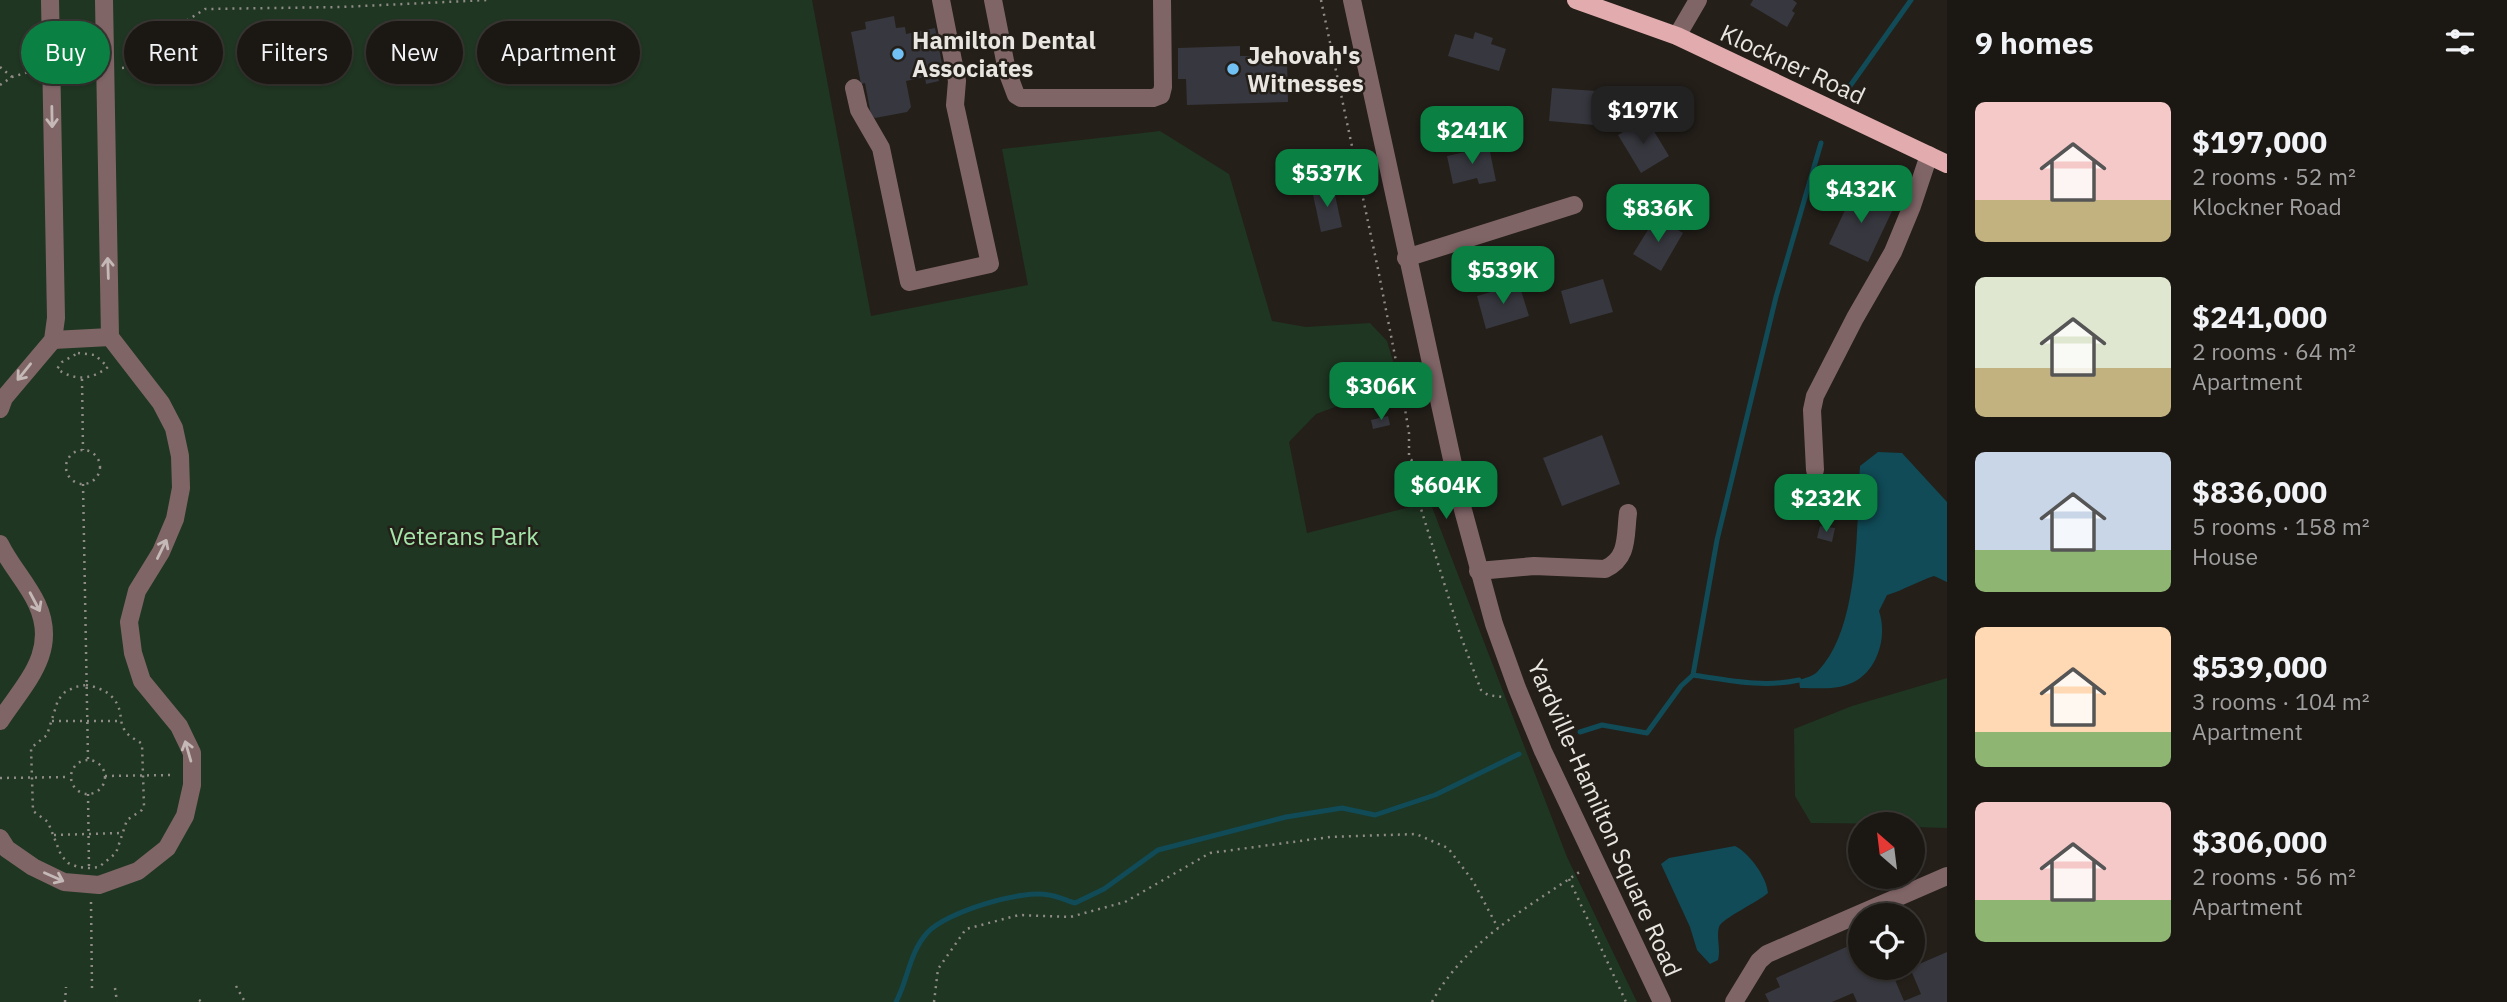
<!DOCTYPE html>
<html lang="en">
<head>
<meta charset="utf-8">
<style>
	body { margin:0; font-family:"IBM Plex Sans",sans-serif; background:#24201c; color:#f1f3f6; height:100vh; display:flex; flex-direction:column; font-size:26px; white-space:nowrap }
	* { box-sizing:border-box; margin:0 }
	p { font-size:23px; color:#a09fa0 }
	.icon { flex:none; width:38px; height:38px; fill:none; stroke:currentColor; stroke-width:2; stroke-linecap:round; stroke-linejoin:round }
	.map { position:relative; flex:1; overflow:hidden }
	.panel { display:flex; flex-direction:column; background:#1b1713; width:560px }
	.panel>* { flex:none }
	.hud { position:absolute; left:21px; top:21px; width:665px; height:63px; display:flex; gap:14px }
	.needle { width:46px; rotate:332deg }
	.tools { position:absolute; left:1848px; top:812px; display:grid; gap:14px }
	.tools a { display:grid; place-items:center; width:77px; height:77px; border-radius:50%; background:#1b1713; box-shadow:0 2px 5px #0004,0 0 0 2px #393633; font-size:35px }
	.price { position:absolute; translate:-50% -60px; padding:0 16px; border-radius:14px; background:#0b8043; color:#fff; font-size:23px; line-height:46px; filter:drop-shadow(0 2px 4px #0008) }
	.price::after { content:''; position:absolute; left:50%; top:42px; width:21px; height:16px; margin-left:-10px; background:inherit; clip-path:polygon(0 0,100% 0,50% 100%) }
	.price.active { background:#222; color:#fff }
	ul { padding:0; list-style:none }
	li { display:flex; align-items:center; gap:21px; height:175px; padding:0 28px }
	li span { display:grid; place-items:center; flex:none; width:196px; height:140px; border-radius:10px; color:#555 }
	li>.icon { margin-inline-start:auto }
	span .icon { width:84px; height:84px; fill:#fffc; stroke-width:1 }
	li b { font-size:30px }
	h2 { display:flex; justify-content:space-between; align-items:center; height:84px; padding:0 28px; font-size:30px }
	.tag { padding:0 24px; border-radius:32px; background:#1b1713; box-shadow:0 2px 5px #0004,0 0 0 2px #393633; font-size:24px; line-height:63px }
	.tag.active { background:#0b8043; color:#fff }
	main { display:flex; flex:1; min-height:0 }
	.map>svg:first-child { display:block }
	.green { fill:#1f3622 }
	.water { fill:#104b57 }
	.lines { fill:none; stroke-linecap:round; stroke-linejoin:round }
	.stream { stroke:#104b57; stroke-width:5 }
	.building { fill:#37373f }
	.path { stroke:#8f8b86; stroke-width:2.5; stroke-dasharray:2 5; stroke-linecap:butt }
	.minor { stroke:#806567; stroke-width:18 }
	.major { stroke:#e2abae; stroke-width:18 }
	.oneway { stroke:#c4b9b6 }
	.poi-dot { fill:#72c1f5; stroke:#241f19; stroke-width:2.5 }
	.labels { text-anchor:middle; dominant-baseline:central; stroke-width:5; stroke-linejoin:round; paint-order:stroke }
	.poi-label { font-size:24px; font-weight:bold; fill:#e9e6e1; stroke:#241f19; text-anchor:start }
	.street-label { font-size:24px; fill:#e9e6e1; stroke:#241f19 }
	.park-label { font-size:24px; fill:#a4e6aa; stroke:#241f19 }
</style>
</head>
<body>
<main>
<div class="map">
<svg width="1947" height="1002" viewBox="0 0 1947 1002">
	<rect width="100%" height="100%" fill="#241f19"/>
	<g class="green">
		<polygon points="0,0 812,0 871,316 1028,285 1002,149 1160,131 1229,174 1272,321 1306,327 1370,323 1387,341 1396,371 1381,390 1316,414 1289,442 1307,533 1430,502 1567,857 1637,1002 0,1002"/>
		<polygon points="1947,678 1947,828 1913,827 1913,824 1811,823 1795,796 1794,729 1852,706"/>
	</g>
	<g class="water">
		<path d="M1878,452L1902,453L1947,502V582L1934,576C1918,581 1904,590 1887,595L1879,611C1888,637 1877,674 1849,684C1835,690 1815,688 1800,688L1799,680C1805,678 1814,676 1818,671C1861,626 1856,524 1860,466Z"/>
		<path d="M1735,846C1749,853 1767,877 1768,893C1758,902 1721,919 1719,927C1716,937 1721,949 1718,960L1710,964L1697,950L1690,927L1661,864L1669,858Z"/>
	</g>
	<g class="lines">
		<g class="stream">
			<polyline points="1850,86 1911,0"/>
			<polyline points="1693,675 1717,540 1776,297 1821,143"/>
			<path d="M1580,732L1602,725L1647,733L1681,686L1693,675C1728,680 1764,688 1799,680"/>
			<path d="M896,1002C908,980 909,953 927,933C946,912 1022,889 1049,895C1058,896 1067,901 1075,903L1104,889L1158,850L1286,817L1342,808L1375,815L1435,795L1519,754"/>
		</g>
	</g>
	<g class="building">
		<polygon points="1753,0 1793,0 1797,3 1792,11 1795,13 1787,27 1750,5"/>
		<polygon points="894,16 896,28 905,27 906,34 935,28 944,74 937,75 939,81 926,84 925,77 906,81 911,107 907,112 875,118 871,115 865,83 861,84 851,32 866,29 865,22"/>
		<polygon points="1475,32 1493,38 1491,44 1506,49 1499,71 1448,56 1455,34 1473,39"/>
		<polygon points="1240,46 1240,56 1274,56 1274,59 1287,59 1288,102 1187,105 1186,79 1178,79 1178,48"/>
		<polygon points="1552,88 1597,91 1594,125 1549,121"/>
		<polygon points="1646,118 1669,156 1641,173 1618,135"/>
		<polygon points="1489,147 1496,181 1479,184 1477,178 1453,184 1447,156"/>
		<polygon points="1333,186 1342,227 1321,232 1312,190"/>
		<polygon points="1855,189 1894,207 1868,262 1829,244"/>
		<polygon points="1656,217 1683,233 1661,271 1633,254"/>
		<polygon points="1603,279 1613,312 1570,324 1561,291"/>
		<polygon points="1519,284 1529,316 1486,329 1477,296"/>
		<polygon points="1388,416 1390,425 1373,429 1371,420"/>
		<polygon points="1602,435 1620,484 1562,506 1543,458"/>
		<polygon points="1820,526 1835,528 1832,542 1817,538"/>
		<polygon points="1860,941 1860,968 1890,968 1904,1001 1921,994 1910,968 1947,952 1947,1002 1857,1002 1853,993 1832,1002 1769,1002 1765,994 1780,987 1776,978"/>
	</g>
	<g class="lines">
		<g class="path">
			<polyline points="1321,0 1378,269 1403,397 1409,433 1409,457 1423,474 1417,496 1460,634 1481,690 1488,695 1502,697"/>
			<polyline points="0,67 12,77"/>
			<polyline points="122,68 136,67 163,49 180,25 205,9 341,7 487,0"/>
			<polyline points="70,69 87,69"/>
			<polyline points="0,85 12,77 35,70"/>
			<path d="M78,353L95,355L108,367C91,380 75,381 57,369L62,362Z"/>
			<polyline points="82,379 83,450"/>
			<circle cx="83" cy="467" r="17"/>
			<polyline points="83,484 88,759"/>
			<path d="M86,685C103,688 116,695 120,712C121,718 121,724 124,729C128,737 136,739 142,744L144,806L142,810L127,820L116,853L99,867L89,868L78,867L68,863L61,855L48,822L33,811L31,748L47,735L58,700L65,692L75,687Z"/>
			<polyline points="52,721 121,721"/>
			<circle cx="88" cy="777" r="17"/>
			<polyline points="105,776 175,775"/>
			<polyline points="0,778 70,777"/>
			<polyline points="88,794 89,868"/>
			<polyline points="54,835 122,833"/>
			<polyline points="1569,879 1626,1002"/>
			<polyline points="91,902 92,988"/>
			<polyline points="236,986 245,1002"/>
			<polyline points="115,988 117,1002"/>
			<polyline points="199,1000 202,1002"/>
			<polyline points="65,1002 66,987"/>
			<polyline points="934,1002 938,969 966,929 1019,915 1070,917 1125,902 1210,853 1330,837 1416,834 1448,848 1473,881 1498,928"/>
			<path d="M1432,1002C1465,942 1525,909 1581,871"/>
		</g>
		<g class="minor">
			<polyline points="993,0 1007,71 1016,95 1021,98 1153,98 1161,95 1163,87 1162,0"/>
			<polyline points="1352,0 1463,510 1494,624 1517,688 1543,751 1662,1002"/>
			<polyline points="1677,36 1698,0"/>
			<polyline points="854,88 859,110 881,148 909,282 990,264 955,105 957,81 941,0"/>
			<polyline points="1406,258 1574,205"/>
			<polyline points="53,340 110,337"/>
			<polyline points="0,409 4,398 53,340 56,318 50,0"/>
			<polyline points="1815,470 1812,410 1815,396 1855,318 1893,252 1912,206 1929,155"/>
			<path d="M0,544C10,565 28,584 37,604C59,652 25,683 0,721"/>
			<path d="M1478,571L1534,566L1605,569C1629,558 1625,536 1628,513"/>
			<polyline points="0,838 7,849 33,867 64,882 99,885 138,871 167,848 185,816 192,785 192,753 179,726 142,681 133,653 129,622 137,591 161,552 175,519 181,488 180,456 174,428 161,403 110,337 104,0"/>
			<polyline points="1734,1002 1759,961 1767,954 1947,876"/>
		</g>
		<polyline class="major" points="1576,0 1677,36 1947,164"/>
	</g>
	<defs><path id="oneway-shaft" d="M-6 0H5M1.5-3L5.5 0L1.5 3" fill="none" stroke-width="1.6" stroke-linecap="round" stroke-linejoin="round" transform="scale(1.75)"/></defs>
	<g class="oneway">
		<use href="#oneway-shaft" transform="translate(52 117) rotate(89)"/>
		<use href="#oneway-shaft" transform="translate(108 268) rotate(-92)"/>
		<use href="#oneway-shaft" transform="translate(24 372) rotate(129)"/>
		<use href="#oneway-shaft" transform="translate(162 549) rotate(-64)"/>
		<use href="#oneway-shaft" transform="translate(35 602) rotate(62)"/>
		<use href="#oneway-shaft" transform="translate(188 751) rotate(-106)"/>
		<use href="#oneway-shaft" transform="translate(54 877) rotate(24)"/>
	</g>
	<g class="poi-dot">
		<circle cx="898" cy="54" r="7"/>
		<circle cx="1233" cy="69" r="7"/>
	</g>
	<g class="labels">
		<g class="poi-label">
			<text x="912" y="40">Hamilton Dental<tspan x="912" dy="28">Associates</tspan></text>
			<text x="1247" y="55">Jehovah's<tspan x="1247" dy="28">Witnesses</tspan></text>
		</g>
		<g class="street-label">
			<text transform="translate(1793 64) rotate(25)">Klockner Road</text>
			<text transform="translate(1605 818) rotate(66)">Yardville-Hamilton Square Road</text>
		</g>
		<g class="park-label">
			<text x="464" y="536">Veterans Park</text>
		</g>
	</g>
</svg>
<div class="tools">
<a><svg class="needle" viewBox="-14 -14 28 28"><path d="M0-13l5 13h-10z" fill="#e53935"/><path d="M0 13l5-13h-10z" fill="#a09fa0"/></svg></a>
<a><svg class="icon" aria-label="locate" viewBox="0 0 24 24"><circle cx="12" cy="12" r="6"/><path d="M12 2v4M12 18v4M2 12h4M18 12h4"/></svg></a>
</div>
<b class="price active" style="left:1643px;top:146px">$197K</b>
<b class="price" style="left:1472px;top:166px">$241K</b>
<b class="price" style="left:1327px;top:209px">$537K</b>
<b class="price" style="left:1861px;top:225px">$432K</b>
<b class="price" style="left:1658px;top:244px">$836K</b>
<b class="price" style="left:1503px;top:306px">$539K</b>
<b class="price" style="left:1381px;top:422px">$306K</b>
<b class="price" style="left:1446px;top:521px">$604K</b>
<b class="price" style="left:1826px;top:534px">$232K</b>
<div class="hud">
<a class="tag active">Buy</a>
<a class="tag">Rent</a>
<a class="tag">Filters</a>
<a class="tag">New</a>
<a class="tag">Apartment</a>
</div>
</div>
<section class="panel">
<h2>9 homes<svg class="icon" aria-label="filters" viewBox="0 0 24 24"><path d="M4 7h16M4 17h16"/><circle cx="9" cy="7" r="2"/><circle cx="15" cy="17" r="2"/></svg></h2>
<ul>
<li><span style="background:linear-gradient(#f6c9c9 70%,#c2b280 0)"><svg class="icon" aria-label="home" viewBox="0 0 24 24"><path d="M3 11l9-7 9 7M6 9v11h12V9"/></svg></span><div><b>$197,000</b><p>2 rooms · 52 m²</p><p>Klockner Road</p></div></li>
<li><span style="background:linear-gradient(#dfe7d0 65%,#c2b280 0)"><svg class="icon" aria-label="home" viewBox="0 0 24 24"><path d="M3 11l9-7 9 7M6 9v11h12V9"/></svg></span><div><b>$241,000</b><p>2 rooms · 64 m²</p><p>Apartment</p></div></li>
<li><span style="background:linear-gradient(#c9d6e8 70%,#8fb573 0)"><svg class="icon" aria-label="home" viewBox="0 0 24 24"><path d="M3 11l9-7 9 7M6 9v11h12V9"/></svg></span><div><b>$836,000</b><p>5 rooms · 158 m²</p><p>House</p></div></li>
<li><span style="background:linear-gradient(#ffd9b3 75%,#8fb573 0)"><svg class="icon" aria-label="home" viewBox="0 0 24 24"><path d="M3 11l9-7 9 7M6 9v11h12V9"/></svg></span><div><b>$539,000</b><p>3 rooms · 104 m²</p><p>Apartment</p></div></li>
<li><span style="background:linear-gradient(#f6c9c9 70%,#8fb573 0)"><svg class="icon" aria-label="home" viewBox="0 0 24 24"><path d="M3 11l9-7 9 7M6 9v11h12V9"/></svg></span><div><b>$306,000</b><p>2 rooms · 56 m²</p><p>Apartment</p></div></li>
</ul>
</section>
</main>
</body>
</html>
